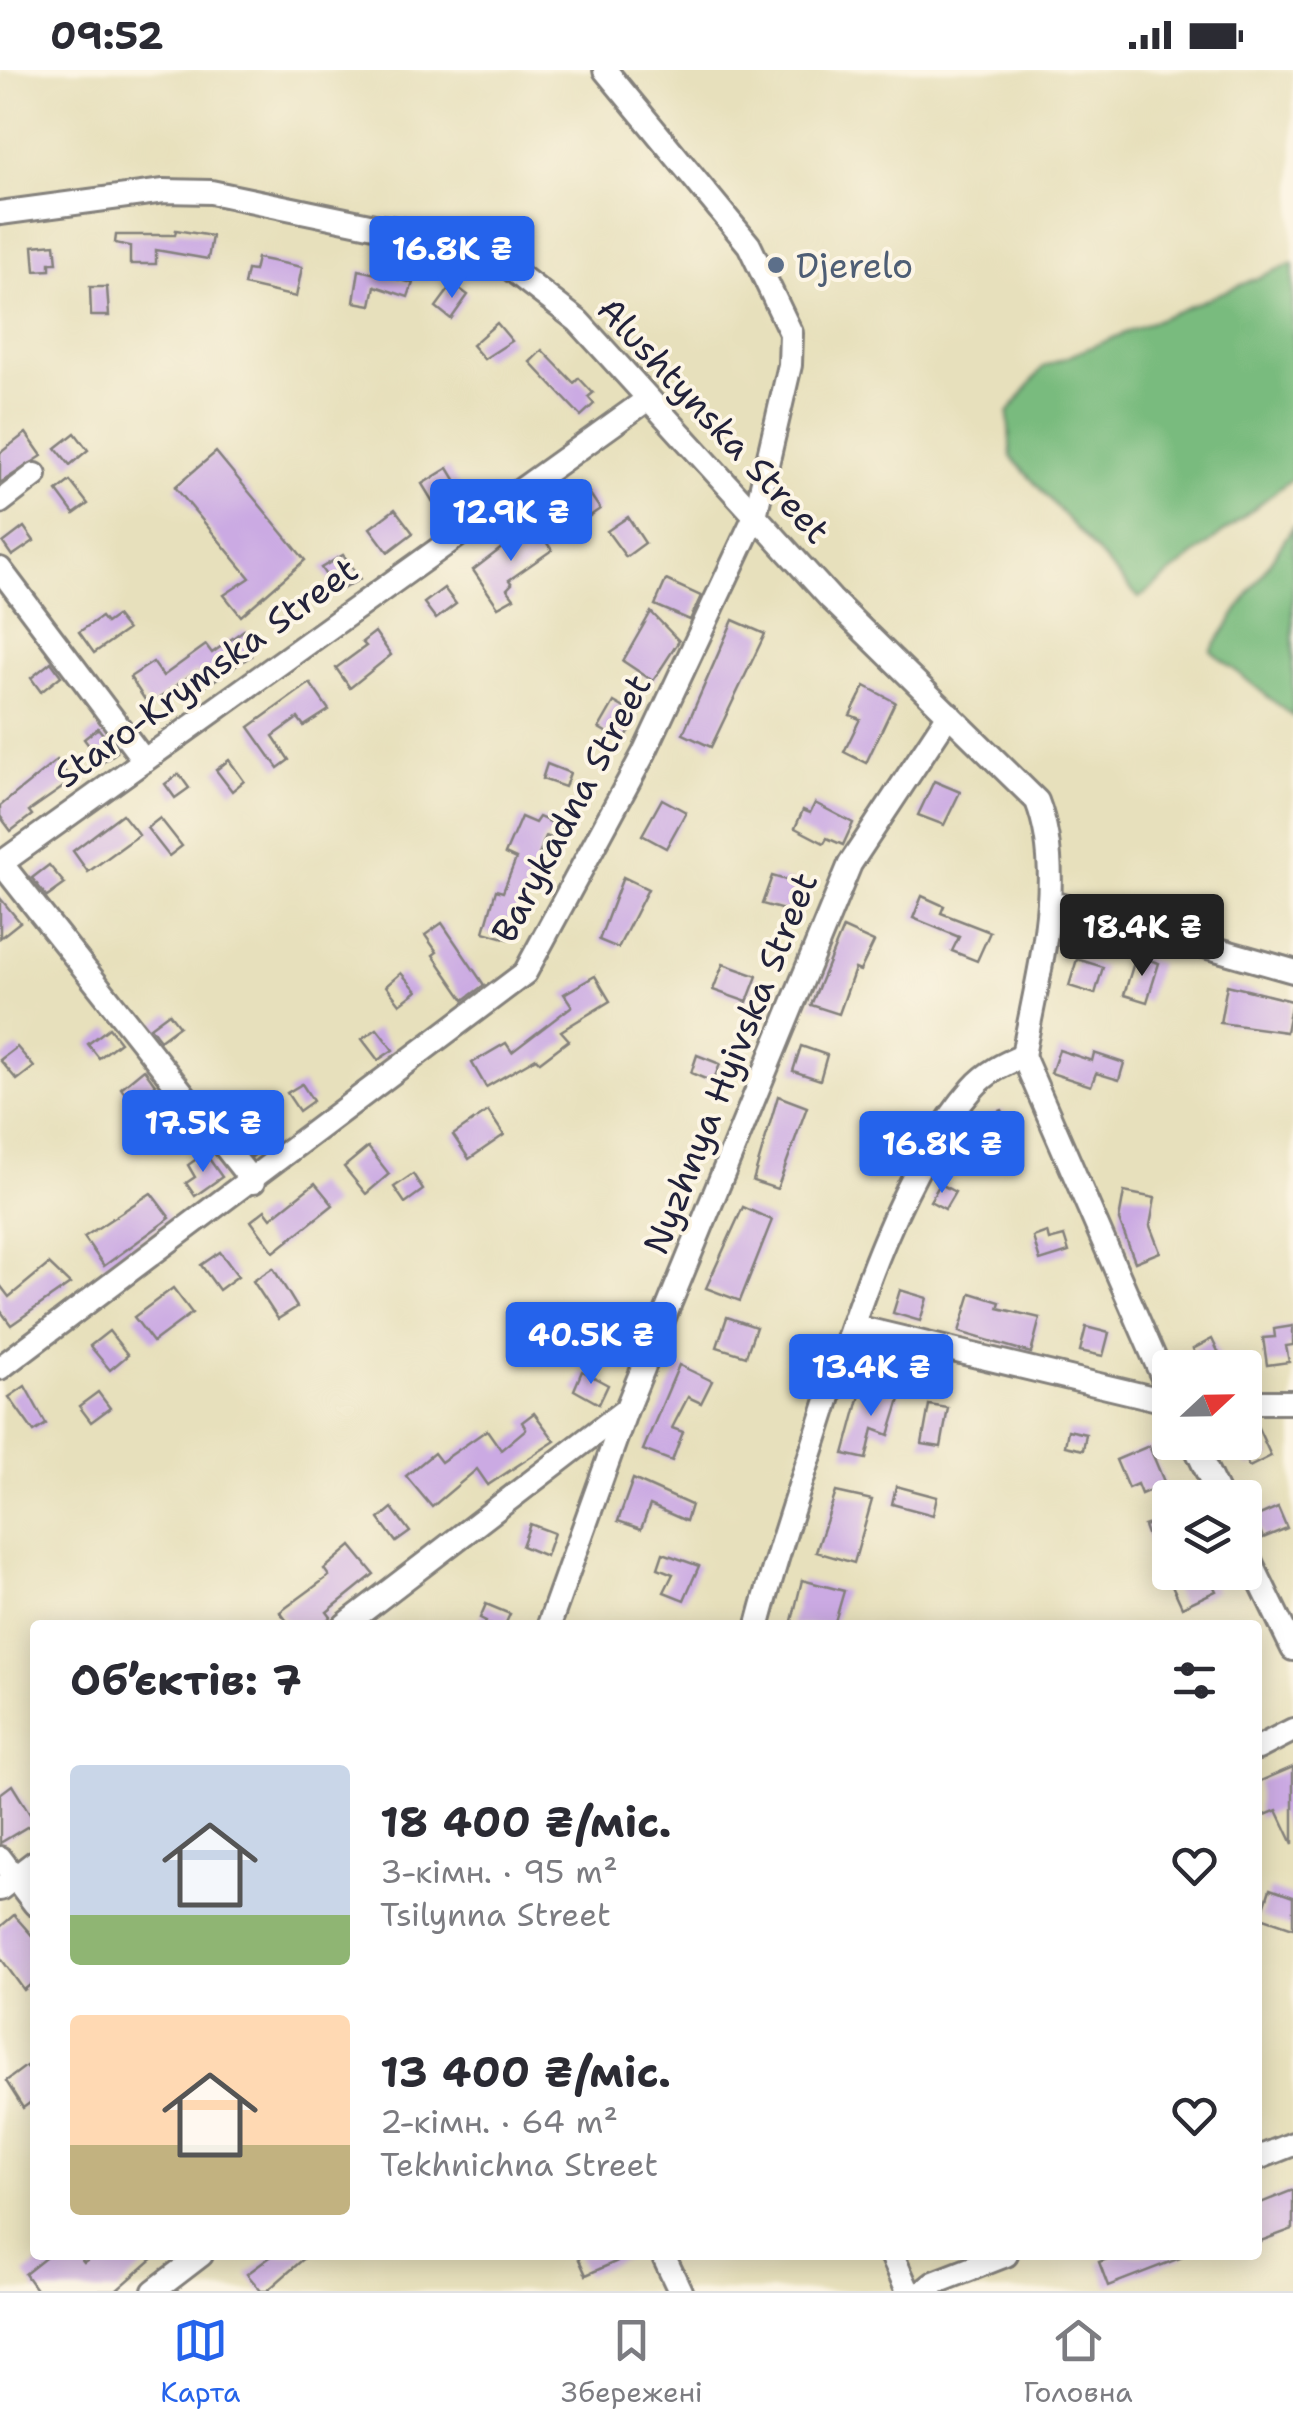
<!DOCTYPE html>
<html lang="uk">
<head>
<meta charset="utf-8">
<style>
	body { margin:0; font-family:"Shantell Sans",sans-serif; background:#f7f7f7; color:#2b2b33; height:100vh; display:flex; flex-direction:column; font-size:38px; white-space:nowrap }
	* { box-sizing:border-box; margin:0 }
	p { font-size:32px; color:#7c7c81 }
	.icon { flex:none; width:55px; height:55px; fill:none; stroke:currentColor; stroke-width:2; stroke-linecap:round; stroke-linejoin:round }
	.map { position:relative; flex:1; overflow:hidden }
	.side { position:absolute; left:30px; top:1550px; width:1232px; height:640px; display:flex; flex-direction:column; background:#fff; border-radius:10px; box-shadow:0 5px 25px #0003 }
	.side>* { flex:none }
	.needle { width:65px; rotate:68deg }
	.buttons { position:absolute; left:1152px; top:1280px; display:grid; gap:20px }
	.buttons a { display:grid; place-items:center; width:110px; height:110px; border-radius:10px; background:#fff; box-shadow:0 5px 25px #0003; font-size:50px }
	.price { position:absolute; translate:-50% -85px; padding:0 22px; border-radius:10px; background:#2563eb; color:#fff; font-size:32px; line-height:65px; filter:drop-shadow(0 2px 5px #0008) }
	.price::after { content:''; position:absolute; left:50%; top:60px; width:30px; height:22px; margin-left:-15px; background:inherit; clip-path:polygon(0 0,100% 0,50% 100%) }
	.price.on { background:#222; color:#fff }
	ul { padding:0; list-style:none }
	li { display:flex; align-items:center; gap:30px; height:250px; padding:0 40px }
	li span { display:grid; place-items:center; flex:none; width:280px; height:200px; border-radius:10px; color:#555 }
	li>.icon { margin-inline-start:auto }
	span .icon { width:120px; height:120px; fill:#fffc; stroke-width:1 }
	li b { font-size:42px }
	h2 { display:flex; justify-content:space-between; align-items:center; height:120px; padding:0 40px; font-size:42px }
	.status { display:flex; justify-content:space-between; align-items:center; height:70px; padding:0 50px; background:#fff; direction:ltr }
	.status svg { height:28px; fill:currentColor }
	.dock { display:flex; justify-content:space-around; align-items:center; height:140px; border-top:2px solid #e1e1e2; background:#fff; font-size:28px; color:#7c7c81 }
	.dock a { display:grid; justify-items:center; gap:5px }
	.dock .on { color:#2563eb }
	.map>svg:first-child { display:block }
	.forest { fill:#79bb7e; stroke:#4e6e5c; stroke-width:2.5 }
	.building { fill:#cbaae3 }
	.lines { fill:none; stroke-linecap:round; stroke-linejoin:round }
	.street-casing { stroke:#84817c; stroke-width:28 }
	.street { stroke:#fff; stroke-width:22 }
	.service-dot { fill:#5c6f8a; stroke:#fcf5e5; stroke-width:4 }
	.labels { text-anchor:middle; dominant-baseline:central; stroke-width:8; stroke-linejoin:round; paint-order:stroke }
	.service-label { font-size:35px; fill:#4e5e75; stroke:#fcf5e5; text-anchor:start }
	.street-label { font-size:35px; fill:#22223b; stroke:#fcf5e5 }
</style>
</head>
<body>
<div class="status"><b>09:52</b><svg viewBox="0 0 49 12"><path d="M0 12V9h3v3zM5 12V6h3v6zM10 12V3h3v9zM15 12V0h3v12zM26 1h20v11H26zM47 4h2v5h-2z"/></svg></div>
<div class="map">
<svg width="1293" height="2221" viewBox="0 0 1293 2221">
	<rect width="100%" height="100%" fill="#fcf5e5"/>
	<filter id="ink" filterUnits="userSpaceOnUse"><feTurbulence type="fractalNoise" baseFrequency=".01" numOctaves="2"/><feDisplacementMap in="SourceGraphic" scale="20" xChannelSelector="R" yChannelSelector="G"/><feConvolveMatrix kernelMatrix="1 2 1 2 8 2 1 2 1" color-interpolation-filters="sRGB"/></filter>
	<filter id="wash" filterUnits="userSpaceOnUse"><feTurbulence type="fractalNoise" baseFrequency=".0048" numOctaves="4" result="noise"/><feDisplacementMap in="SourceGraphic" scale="40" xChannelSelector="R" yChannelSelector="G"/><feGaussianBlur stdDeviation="2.25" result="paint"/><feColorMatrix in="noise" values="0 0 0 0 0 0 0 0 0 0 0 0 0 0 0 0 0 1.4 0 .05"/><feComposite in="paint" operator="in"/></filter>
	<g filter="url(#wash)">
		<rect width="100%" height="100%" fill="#e7e0bc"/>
		<g class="forest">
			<polygon points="1293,193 1293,408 1139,528 1011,387 1008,343 1043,297"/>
			<polygon points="1293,457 1293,647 1211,581"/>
		</g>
		<g id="blocks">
			<g class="building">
				<polygon points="176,160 212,166 208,189 156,180 156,194 130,194 130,176 115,173 116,165 175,165"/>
				<polygon points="55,174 57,193 50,193 50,200 35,201 33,176"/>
				<polygon points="257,188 302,197 296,227 244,215 247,200 254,201"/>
				<polygon points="359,200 372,203 413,213 408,227 375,216 371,235 354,232"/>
				<polygon points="453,214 468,225 451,249 436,237"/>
				<polygon points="90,217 107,217 109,246 91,246"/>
				<polygon points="497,253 512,271 484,289 472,275"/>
				<polygon points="542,280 574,313 579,308 593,323 588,327 594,334 581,346 530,292"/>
				<polygon points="26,363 42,386 0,413 0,383"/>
				<polygon points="75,363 88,380 70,395 56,378"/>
				<polygon points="216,382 305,490 241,546 224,525 250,508 175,417"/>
				<polygon points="448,398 465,426 439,442 422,414"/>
				<polygon points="70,411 88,434 74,444 57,421"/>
				<polygon points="588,421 600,439 584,450 572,431"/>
				<polygon points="395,439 413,463 388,482 370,458"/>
				<polygon points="628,447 645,473 626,487 607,461"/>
				<polygon points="533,454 552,480 509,510 512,514 507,519 514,528 498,537 473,500"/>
				<polygon points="24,457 34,471 12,486 3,473"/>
				<polygon points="343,485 360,509 337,522 321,498"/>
				<polygon points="666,510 701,526 690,550 655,535"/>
				<polygon points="444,518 456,534 436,549 424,533"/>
				<polygon points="651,542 679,571 653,611 623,591"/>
				<polygon points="116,546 127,560 94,583 79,562 101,547 106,553"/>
				<polygon points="733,550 765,564 711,677 683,664"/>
				<polygon points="244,560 254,573 246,579 251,586 206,616 196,601 149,636 130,607 153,592 163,606 206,575 212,583"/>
				<polygon points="375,562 391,585 350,618 336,598 366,576 362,572"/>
				<polygon points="51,592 61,606 41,622 31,608"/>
				<polygon points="310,613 329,640 304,656 298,648 273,666 289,690 278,698 249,657"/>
				<polygon points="865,616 895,632 866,693 844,682 860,649 850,645"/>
				<polygon points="614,632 638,646 623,672 599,658"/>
				<polygon points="98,658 117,682 102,693 84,669"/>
				<polygon points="57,690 72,711 29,741 32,745 11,761 0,746 0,736"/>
				<polygon points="229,690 244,711 232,721 216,700"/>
				<polygon points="547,694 570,703 565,717 542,709"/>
				<polygon points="179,704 189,718 175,728 165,714"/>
				<polygon points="934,711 960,722 944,755 918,745"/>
				<polygon points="662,729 686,742 666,778 642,765"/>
				<polygon points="815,733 853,753 843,775 827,768 824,773 795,758 803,740 810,743"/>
				<polygon points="122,744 139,765 88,802 73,781"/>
				<polygon points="521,747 535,753 539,747 562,757 557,770 546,766 508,869 484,862 496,820 503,822 516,789 505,784"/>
				<polygon points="160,748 182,776 169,786 147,758"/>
				<polygon points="49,795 65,814 47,827 32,808"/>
				<polygon points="772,806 800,814 791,842 762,834"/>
				<polygon points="623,807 648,819 618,878 599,870"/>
				<polygon points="922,826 944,836 941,843 990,862 977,891 952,881 959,867 913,848"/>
				<polygon points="0,828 20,852 0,868"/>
				<polygon points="442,853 484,915 464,930 433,885 437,882 425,865"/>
				<polygon points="843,858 874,872 860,901 855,899 839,944 811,935"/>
				<polygon points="1136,886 1159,893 1147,932 1124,925"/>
				<polygon points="1077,889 1103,897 1095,924 1069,916"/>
				<polygon points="723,894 757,906 747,932 713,920"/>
				<polygon points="401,903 417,921 400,934 386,916"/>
				<polygon points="595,906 610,931 561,961 569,970 540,992 536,988 486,1017 472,993 506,973 512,982 572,936 564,924"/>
				<polygon points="1227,915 1292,931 1286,962 1220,953"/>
				<polygon points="169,943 179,956 160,970 150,957"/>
				<polygon points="109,958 120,972 99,988 88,974"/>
				<polygon points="377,959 393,980 378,990 362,969"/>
				<polygon points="801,976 827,985 820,1010 793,1001"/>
				<polygon points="17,977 34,997 17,1010 0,990"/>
				<polygon points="1059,980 1092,991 1094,983 1124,993 1119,1010 1096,1003 1091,1016 1051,1003"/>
				<polygon points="697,985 720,994 713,1012 691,1003"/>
				<polygon points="144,999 157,1017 133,1035 121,1018"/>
				<polygon points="302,1014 313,1031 299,1041 287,1023"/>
				<polygon points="778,1026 807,1037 777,1119 753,1111"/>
				<polygon points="1002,1040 1008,1053 984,1064 978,1050"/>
				<polygon points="488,1041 504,1065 469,1089 453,1065"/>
				<polygon points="243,1050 266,1076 252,1087 231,1060"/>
				<polygon points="368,1077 389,1104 366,1124 344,1097"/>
				<polygon points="205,1083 222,1107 195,1126 186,1113 195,1107 188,1095"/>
				<polygon points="413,1104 423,1120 405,1133 394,1117"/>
				<polygon points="315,1113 333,1135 274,1182 251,1151 265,1140 271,1148"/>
				<polygon points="940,1114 955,1122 945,1139 930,1131"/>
				<polygon points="1124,1122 1155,1128 1150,1156 1160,1182 1135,1192 1119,1150"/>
				<polygon points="151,1123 170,1148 104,1196 84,1167"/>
				<polygon points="743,1137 772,1150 740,1231 706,1218"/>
				<polygon points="1047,1162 1049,1170 1064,1166 1069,1182 1040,1191 1033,1167"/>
				<polygon points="220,1182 238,1206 219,1220 201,1195"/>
				<polygon points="49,1194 70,1214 11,1255 0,1240 0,1215 9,1227"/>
				<polygon points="273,1198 297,1237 278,1249 253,1211"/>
				<polygon points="173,1218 192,1243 153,1272 134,1247"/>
				<polygon points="900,1220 927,1228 920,1251 893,1243"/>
				<polygon points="971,1223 1000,1232 998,1238 1040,1248 1031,1283 959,1262"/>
				<polygon points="727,1247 756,1257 746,1286 717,1277"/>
				<polygon points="616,1248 633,1256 623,1278 605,1270"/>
				<polygon points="1293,1256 1293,1275 1286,1276 1289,1292 1267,1295 1263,1268 1275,1267 1274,1259"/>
				<polygon points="1086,1257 1109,1263 1103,1286 1080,1281"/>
				<polygon points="109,1261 128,1285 110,1300 90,1276"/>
				<polygon points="1212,1269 1226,1298 1202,1298 1193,1279"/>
				<polygon points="679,1295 712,1311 701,1333 688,1327 672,1358 683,1362 672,1391 643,1380"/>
				<polygon points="582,1301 608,1315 599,1334 574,1320"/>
				<polygon points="863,1314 901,1326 889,1365 873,1359 866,1389 844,1384"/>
				<polygon points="25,1316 46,1354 34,1362 9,1327"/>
				<polygon points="98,1322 110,1338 91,1352 79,1336"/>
				<polygon points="929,1335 948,1338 941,1377 922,1374"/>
				<polygon points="534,1343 555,1371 488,1415 477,1399 432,1437 406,1406 434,1383 441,1392 487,1360 501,1380 526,1359 522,1352"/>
				<polygon points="1245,1347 1253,1347 1271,1386 1249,1397 1237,1372 1245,1372"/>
				<polygon points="1068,1360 1086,1364 1083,1380 1065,1376"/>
				<polygon points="1149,1376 1165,1414 1141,1424 1137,1414 1128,1418 1116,1390"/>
				<polygon points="633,1409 691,1435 686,1451 650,1435 641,1459 618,1451"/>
				<polygon points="896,1416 937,1427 933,1445 892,1434"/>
				<polygon points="836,1422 872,1430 854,1493 816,1482"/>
				<polygon points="1278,1437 1287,1458 1263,1468 1255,1447"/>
				<polygon points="392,1438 410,1462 396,1472 379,1449"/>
				<polygon points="1170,1447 1170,1488 1157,1492 1144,1456"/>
				<polygon points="530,1454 554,1463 546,1486 522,1476"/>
				<polygon points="351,1476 374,1504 327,1542 331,1547 320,1555 290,1555 280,1542 329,1506 324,1499"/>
				<polygon points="663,1483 699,1496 684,1530 664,1522 673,1504 658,1498"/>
				<polygon points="1166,1502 1207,1502 1216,1521 1182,1537"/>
				<polygon points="802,1510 844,1521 834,1555 791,1555"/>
				<polygon points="486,1534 510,1544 505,1555 484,1555 486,1551 480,1548"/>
				<polygon points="1293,1697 1293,1774 1277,1740 1258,1748 1258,1712"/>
				<polygon points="12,1715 35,1752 0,1773 0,1724"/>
				<polygon points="1270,1819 1293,1827 1293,1858 1261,1847"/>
				<polygon points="14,1845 35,1869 35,1911 24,1920 0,1887 0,1857"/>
				<polygon points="26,1996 35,2010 35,2029 23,2038 6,2011"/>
				<polygon points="1293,2120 1293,2159 1258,2172 1258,2134"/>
				<polygon points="49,2185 78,2185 84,2192 94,2185 157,2185 116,2221 37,2221 25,2204"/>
				<polygon points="273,2185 308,2185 267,2221 261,2221 247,2204"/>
				<polygon points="577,2185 631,2185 586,2205"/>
				<polygon points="1118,2185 1183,2185 1183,2187 1108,2216 1099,2192"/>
			</g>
		</g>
	</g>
	<g filter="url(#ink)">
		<use href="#blocks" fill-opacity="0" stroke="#84817c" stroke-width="2.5"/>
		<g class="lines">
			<defs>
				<g id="street">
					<path d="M0,143L164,121L211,122L379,157L471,168L578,251L831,529L1037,731C1067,809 1037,906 1023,986C1004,994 987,1002 973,1018C897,1105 854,1249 819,1358C798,1423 775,1489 758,1555"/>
					<polyline points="0,432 35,405"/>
					<polyline points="0,499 143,689"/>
					<polyline points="1,793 253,1112"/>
					<polyline points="0,794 648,329"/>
					<polyline points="1049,832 1293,901"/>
					<polyline points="1023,986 1170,1324"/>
					<polyline points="852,1256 1170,1332"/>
					<polyline points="0,1298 525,903 644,683 755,446 790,295 791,263 749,175 605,0"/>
					<polyline points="1245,1332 1293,1332"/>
					<polyline points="1193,1372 1220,1428"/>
					<polyline points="1245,1480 1293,1579"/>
					<polyline points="345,1555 624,1341"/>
					<polyline points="549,1555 626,1340 850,794 949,644"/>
					<polyline points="1258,1678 1293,1660"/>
					<polyline points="0,1788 35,1834"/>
					<polyline points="0,1819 35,1792"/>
					<polyline points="1258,2088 1293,2074"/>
					<polyline points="663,2185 680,2221"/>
					<polyline points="892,2185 908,2221"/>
					<polyline points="154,2221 201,2185"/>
					<polyline points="924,2221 934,2213 1006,2185"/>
				</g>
			</defs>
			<use href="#street" class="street-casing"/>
			<use href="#street" class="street"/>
		</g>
	</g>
	<circle class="service-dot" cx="776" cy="195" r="10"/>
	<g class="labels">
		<g class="service-label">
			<text x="796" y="195">Djerelo</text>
		</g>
		<g class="street-label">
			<text transform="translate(714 350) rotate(47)">Alushtynska Street</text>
			<text transform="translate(206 602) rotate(-36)">Staro-Krymska Street</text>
			<text transform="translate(571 738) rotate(-62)">Barykadna Street</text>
			<text transform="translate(730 993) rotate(-68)">Nyzhnya Hyivska Street</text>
		</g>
	</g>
</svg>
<div class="buttons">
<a><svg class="needle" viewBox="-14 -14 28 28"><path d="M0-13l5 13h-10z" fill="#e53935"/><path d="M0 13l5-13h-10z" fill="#7c7c81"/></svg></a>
<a><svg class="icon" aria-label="layers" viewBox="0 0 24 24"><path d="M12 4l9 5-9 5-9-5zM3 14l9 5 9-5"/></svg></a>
</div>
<b class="price" style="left:452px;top:231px">16.8K ₴</b>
<b class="price" style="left:511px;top:494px">12.9K ₴</b>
<b class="price on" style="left:1142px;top:909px">18.4K ₴</b>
<b class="price" style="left:203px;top:1105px">17.5K ₴</b>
<b class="price" style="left:942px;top:1126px">16.8K ₴</b>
<b class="price" style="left:591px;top:1317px">40.5K ₴</b>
<b class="price" style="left:871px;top:1349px">13.4K ₴</b>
<section class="side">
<h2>Об’єктів: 7<svg class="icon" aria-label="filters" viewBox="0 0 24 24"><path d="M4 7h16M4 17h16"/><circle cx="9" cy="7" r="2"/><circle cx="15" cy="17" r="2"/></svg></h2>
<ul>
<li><span style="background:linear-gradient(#c9d6e8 75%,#8fb573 0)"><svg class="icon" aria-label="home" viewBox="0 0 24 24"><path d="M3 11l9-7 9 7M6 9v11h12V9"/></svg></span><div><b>18 400 ₴/міс.</b><p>3-кімн. · 95 m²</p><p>Tsilynna Street</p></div><svg class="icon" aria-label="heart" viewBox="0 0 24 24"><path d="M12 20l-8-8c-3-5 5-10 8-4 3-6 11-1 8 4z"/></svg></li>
<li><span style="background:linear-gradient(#ffd9b3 65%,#c2b280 0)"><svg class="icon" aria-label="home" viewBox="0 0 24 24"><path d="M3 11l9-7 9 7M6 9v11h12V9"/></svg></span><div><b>13 400 ₴/міс.</b><p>2-кімн. · 64 m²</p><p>Tekhnichna Street</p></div><svg class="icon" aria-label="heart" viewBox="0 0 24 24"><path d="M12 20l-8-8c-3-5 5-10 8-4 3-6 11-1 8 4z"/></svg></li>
</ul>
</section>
</div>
<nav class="dock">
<a class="on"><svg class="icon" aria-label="map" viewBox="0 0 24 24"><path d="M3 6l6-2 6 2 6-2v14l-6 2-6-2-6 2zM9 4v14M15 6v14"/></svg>Карта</a>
<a><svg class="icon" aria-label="saved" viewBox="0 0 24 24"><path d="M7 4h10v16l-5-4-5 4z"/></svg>Збережені</a>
<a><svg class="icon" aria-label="home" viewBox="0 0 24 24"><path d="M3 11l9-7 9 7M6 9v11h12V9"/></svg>Головна</a>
</nav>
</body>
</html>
